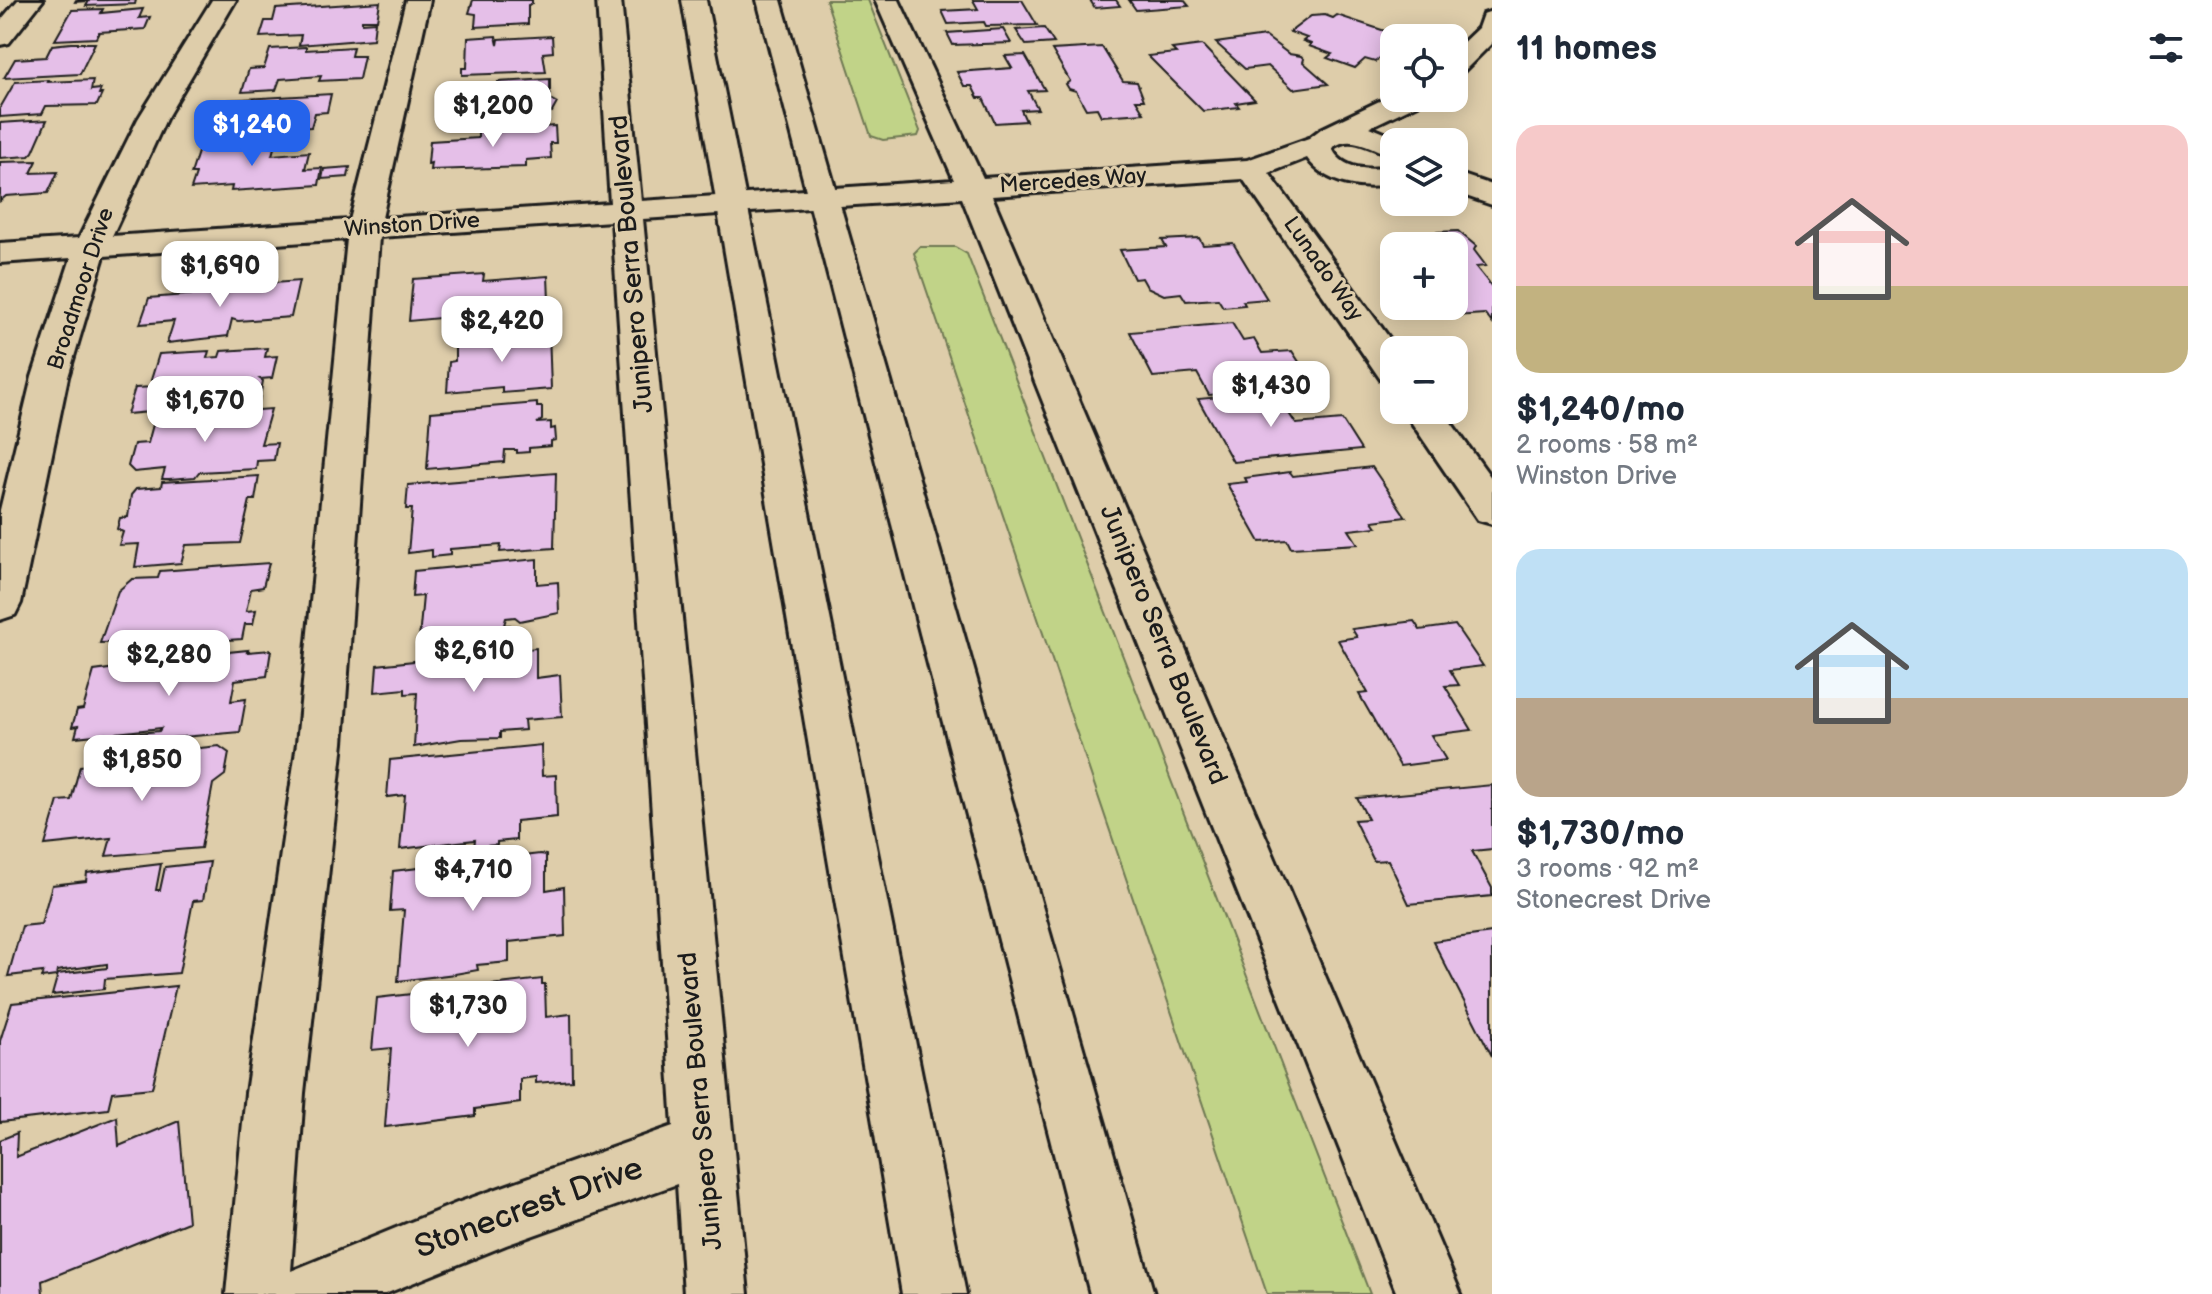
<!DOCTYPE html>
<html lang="en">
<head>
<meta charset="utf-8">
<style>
	body { margin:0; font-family:"Balsamiq Sans",sans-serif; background:#f2f2f3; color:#1f2937; height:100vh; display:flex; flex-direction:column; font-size:30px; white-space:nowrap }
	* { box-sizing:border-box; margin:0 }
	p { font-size:26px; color:#747a83 }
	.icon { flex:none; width:44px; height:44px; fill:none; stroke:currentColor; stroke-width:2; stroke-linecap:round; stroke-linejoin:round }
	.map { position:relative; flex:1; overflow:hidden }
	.side { display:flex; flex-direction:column; background:#fff; width:720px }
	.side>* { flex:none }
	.tools { position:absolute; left:1380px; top:24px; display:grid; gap:16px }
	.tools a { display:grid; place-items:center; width:88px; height:88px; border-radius:16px; background:#fff; box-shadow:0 4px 20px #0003; font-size:40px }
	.price { position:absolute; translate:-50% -68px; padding:0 18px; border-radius:16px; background:#fff; color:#222; font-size:26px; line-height:52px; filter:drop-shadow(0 2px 4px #0008) }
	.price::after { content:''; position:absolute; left:50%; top:48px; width:24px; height:18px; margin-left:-12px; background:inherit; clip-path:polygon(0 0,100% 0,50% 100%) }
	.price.current { background:#2563eb; color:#fff }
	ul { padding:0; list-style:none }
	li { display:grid; align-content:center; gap:16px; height:424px; padding:0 24px }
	li span { display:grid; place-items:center; height:248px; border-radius:24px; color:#555 }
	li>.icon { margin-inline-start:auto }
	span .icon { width:144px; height:144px; fill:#fffc; stroke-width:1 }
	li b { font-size:34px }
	h2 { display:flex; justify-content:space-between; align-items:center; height:96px; padding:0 24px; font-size:34px }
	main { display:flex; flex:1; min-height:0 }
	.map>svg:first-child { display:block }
	.green { fill:#c1d388; stroke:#6e7852; stroke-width:2 }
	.building { fill:#e5bfe8; stroke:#1c1c1c; stroke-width:2 }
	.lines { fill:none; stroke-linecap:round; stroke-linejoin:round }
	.minor-casing { stroke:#1c1c1c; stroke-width:6 }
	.major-casing { stroke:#1c1c1c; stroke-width:6 }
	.minor { fill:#decdaa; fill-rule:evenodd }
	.major { fill:#decdaa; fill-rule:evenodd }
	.labels { text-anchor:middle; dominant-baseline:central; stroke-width:6; stroke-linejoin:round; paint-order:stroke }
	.far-street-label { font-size:22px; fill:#1c1c1c; stroke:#decdaa }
	.street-label { font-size:26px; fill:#1c1c1c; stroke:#decdaa }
	.near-street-label { font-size:32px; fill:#1c1c1c; stroke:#decdaa }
</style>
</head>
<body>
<main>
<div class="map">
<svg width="1492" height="1294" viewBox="0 0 1492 1294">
	<rect width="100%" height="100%" fill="#decdaa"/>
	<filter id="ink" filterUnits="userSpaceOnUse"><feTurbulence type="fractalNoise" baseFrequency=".0125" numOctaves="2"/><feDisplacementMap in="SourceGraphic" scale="16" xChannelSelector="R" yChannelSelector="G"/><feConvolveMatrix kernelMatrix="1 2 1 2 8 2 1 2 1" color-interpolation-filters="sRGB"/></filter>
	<g filter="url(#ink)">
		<g class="green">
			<polygon points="826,0 868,0 920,131 918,136 883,140 871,136"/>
			<polygon points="920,247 955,247 967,254 1370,1294 1267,1294 914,253"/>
		</g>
		<g class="building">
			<polygon points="76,0 136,0 135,4 86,6 89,1 75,2"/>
			<polygon points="473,0 532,0 532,4 528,5 528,24 475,27 476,14 469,13"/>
			<polygon points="973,0 1022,0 1037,25 986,26 984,22 948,24 942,11 978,9"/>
			<polygon points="1090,0 1116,0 1120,6 1095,8"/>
			<polygon points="1129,0 1184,0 1189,6 1136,10"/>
			<polygon points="380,2 377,20 362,20 362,23 375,22 373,39 299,45 301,35 260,37 265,21 273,21 276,9"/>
			<polygon points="103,9 101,13 143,9 139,18 150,17 145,29 99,32 96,38 55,40 72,10"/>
			<polygon points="1325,15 1333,18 1337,15 1394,34 1385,42 1394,46 1375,62 1365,59 1355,68 1327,58 1332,54 1309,46 1311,44 1303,41 1307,38 1290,32 1311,16"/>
			<polygon points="1044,28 1054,43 1026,45 1016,30"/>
			<polygon points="1003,29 1011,43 953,45 947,33"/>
			<polygon points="496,36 498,45 499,39 552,36 553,52 543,53 546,72 462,75 462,68 467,68 468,38"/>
			<polygon points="1265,36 1289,54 1301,56 1304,59 1303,62 1328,84 1293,89 1268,66 1245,69 1216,43"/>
			<polygon points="71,43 95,43 80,74 4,78 15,59 46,57 52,45"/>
			<polygon points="1202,45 1255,100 1236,103 1239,107 1203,111 1148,56 1176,53 1172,49"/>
			<polygon points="306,47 306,50 353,47 351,56 364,56 359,79 319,81 321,76 280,79 276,90 242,92 249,69 264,68 270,49"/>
			<polygon points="1102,47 1123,81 1137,82 1144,100 1136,100 1144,113 1101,116 1097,108 1086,109 1076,91 1069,89 1066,84 1070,81 1052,50"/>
			<polygon points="1025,55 1045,90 1028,91 1038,109 1021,110 1026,121 995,123 983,98 978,98 972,86 964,86 957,72 1012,68 1005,56"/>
			<polygon points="550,79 550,99 557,103 552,112 492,116 493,112 470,113 471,100 498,98 498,82"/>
			<polygon points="49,80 48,82 93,80 91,90 101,89 99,94 102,94 97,105 46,106 42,114 0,117 0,108 15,82"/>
			<polygon points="331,94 327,112 315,113 311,127 288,128 290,123 256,125 253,136 225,138 234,111 223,112 227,100"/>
			<polygon points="47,120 33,152 29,156 0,158 0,123"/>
			<polygon points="555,126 556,143 550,143 551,158 526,160 526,167 430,170 431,163 428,164 430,141 478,138 478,131"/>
			<polygon points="276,141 272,155 309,152 305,169 322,168 319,185 231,191 232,186 191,189 196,174 191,174 199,149"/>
			<polygon points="37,161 31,173 58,172 48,193 6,196 0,201 0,162"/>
			<polygon points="350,167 348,177 322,179 324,169"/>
			<polygon points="1458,231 1476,246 1474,250 1486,266 1476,267 1492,287 1492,323 1485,314 1454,316 1447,306 1454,306 1454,246 1401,245 1410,244 1406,239 1419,238 1416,233"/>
			<polygon points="1199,238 1203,245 1233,243 1267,299 1243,301 1245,305 1223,307 1218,299 1186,301 1181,293 1164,295 1147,287 1142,278 1134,279 1120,250 1166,247 1162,240"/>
			<polygon points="484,274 483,281 548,276 549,301 520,303 520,322 459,327 460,316 409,321 413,279"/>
			<polygon points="299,281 291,317 238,321 232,319 228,336 167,343 174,321 140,324 149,298 221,292 223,287"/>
			<polygon points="1232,323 1243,341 1254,339 1262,353 1292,351 1314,385 1209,395 1197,373 1153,377 1130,332"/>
			<polygon points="549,331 551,389 502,393 502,387 447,392 449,362 455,361 455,347 460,340"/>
			<polygon points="267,348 265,357 277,356 272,378 260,379 263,381 259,402 127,414 135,388 156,387 159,380 151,380 159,354 209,351 207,358 219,357 221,351"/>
			<polygon points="1275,392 1296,424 1342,420 1361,450 1233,462 1198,399"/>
			<polygon points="537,403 537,407 542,407 542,420 537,423 551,422 551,429 555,428 556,440 551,441 551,446 529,448 529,452 517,453 517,450 505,450 504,462 427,469 431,412"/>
			<polygon points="235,409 234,412 271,409 261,444 277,443 274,460 257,461 256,469 199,472 195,477 169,479 162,479 165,469 134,472 128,466 134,444 148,443 154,421"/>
			<polygon points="1372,467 1406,517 1373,521 1377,527 1349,530 1358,544 1291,548 1287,540 1260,542 1227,484 1247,482 1245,478 1290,472 1293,476"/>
			<polygon points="556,473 554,548 500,552 501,545 450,549 450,555 432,557 432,550 408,553 412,509 406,509 408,485"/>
			<polygon points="259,476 255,500 250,500 240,543 186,545 181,563 135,567 139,544 119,545 123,532 117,529 120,518 128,517 131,495 136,489 161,487 162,482"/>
			<polygon points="537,559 537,584 558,582 559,613 520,621 515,617 506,618 504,625 510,625 509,640 484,642 485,632 419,639 423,596 412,597 414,571"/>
			<polygon points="269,563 263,587 251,589 246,611 256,610 253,624 245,624 242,639 182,643 179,651 139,654 143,640 180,635 142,638 140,642 100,643 118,591 132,579 158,578 160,571"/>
			<polygon points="1414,621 1420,630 1455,625 1483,666 1450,670 1459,685 1445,686 1472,730 1431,735 1446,760 1400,766 1359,694 1368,693 1338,640 1357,637 1352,629"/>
			<polygon points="536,648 536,678 560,675 562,717 524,720 525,730 500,732 500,738 461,739 414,747 417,693 405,694 405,689 375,692 377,665"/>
			<polygon points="248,650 247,652 271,650 267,676 235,680 231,701 246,699 240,732 160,739 158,747 114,751 118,735 159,731 161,728 117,733 116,736 104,738 105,734 75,737 78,726 72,727 77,710 83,709 94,671 139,665 141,658 205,652 201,673 205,673 209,654"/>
			<polygon points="541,745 542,776 556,775 557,817 516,821 516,840 497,842 497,845 474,847 475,840 400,849 405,795 387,797 390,760"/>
			<polygon points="219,746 229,753 225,775 213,784 201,848 106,856 111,838 45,845 58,801 71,800 80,766 179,756 181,750"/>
			<polygon points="1492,785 1492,849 1472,851 1492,888 1492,896 1409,904 1388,860 1374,861 1354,820 1368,819 1357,798"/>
			<polygon points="540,854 546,855 546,890 564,887 565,936 509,942 509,962 477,965 478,970 455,974 398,981 404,910 390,911 393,871"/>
			<polygon points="210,862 203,900 193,901 179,973 105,979 104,989 52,995 58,974 107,968 107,964 57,971 56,976 41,978 43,972 8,976 22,926 41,924 52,885 86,881 87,873 161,864 156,890 160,890 165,867"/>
			<polygon points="1492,933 1492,1056 1433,941"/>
			<polygon points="542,979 542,984 545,984 546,1017 571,1014 572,1080 536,1083 536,1077 520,1079 520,1103 475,1109 475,1116 385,1127 391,1048 372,1050 377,998"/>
			<polygon points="176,986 152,1088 112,1092 108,1109 0,1122 0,1041 12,1003"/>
			<polygon points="117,1117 119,1146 179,1121 188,1222 42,1281 43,1294 0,1294 0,1140 17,1133 16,1157"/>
		</g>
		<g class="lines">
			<defs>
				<g id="minor">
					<polygon points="18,0 43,0 9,43 0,45 0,21"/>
					<path d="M212,0H236L166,119L112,236L350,220L406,0H430L382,218L610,203L597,0H621L641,201L954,180L875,0H899L983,178L1247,160L1309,138L1321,129L1394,94V98H1422L1418,104L1370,127L1404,141L1394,142V156C1373,151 1352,132 1332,148C1342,171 1372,171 1394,166V184C1364,191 1326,185 1307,158L1269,173L1398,350H1394V383L1381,380L1243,179L992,196L1461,1294H1397L962,198L643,219L748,1294H684L677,1184L506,1245L385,1294H226L246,1093L297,743L347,239L104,256L68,377L21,603L15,615L0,620V510L32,377L71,258L0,263V243L79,238L138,119ZM612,221L673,1126L457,1203L291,1271L304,1093L343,743L379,237Z"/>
					<polygon points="1492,11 1492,43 1463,72 1454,74 1454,51 1478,28 1483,14"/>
					<polygon points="1454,172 1492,185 1492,205 1454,192"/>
					<polygon points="1403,410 1442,410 1492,479 1492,524 1478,520"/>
				</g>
				<g id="major">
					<polygon points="682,0 706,0 966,1294 902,1294"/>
					<polygon points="757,0 781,0 1154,1294 1090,1294"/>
				</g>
			</defs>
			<use href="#minor" class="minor-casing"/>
			<use href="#major" class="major-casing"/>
			<use href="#minor" class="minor"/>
			<use href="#major" class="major"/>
		</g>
	</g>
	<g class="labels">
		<g class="far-street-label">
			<text transform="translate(1073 181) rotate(-4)">Mercedes Way</text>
			<text transform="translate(412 225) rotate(-4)">Winston Drive</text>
			<text transform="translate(1323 269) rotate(55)">Lunado Way</text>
			<text transform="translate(81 289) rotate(-72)">Broadmoor Drive</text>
		</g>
		<g class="street-label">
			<text transform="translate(632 264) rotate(-95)">Junipero Serra Boulevard</text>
			<text transform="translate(1163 645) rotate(68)">Junipero Serra Boulevard</text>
			<text transform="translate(701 1101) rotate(-95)">Junipero Serra Boulevard</text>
		</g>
		<g class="near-street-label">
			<text transform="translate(529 1208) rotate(-20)">Stonecrest Drive</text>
		</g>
	</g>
</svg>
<div class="tools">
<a><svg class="icon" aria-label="locate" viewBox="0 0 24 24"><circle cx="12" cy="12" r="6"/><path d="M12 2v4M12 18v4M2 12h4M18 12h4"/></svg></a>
<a><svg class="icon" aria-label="layers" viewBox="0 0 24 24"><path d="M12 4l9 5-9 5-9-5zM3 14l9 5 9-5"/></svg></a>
<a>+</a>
<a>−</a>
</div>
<b class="price" style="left:493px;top:149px">$1,200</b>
<b class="price current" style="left:252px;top:168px">$1,240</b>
<b class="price" style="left:220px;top:309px">$1,690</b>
<b class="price" style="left:502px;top:364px">$2,420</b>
<b class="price" style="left:1271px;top:429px">$1,430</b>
<b class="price" style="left:205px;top:444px">$1,670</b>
<b class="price" style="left:474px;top:694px">$2,610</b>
<b class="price" style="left:169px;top:698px">$2,280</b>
<b class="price" style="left:142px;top:803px">$1,850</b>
<b class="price" style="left:473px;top:913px">$4,710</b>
<b class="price" style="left:468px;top:1049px">$1,730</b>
</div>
<section class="side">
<h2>11 homes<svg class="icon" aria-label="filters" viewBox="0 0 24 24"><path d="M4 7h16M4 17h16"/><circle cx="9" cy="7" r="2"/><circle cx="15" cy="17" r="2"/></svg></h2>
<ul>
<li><span style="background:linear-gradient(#f6c9c9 65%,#c2b280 0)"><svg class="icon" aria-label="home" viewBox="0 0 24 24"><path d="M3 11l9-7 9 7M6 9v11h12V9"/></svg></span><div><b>$1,240/mo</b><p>2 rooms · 58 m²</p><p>Winston Drive</p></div></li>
<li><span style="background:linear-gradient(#bfe0f5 60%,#b9a48a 0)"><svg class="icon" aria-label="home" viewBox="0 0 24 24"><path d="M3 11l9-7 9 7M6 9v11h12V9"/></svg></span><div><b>$1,730/mo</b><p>3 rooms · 92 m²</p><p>Stonecrest Drive</p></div></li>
</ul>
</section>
</main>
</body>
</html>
